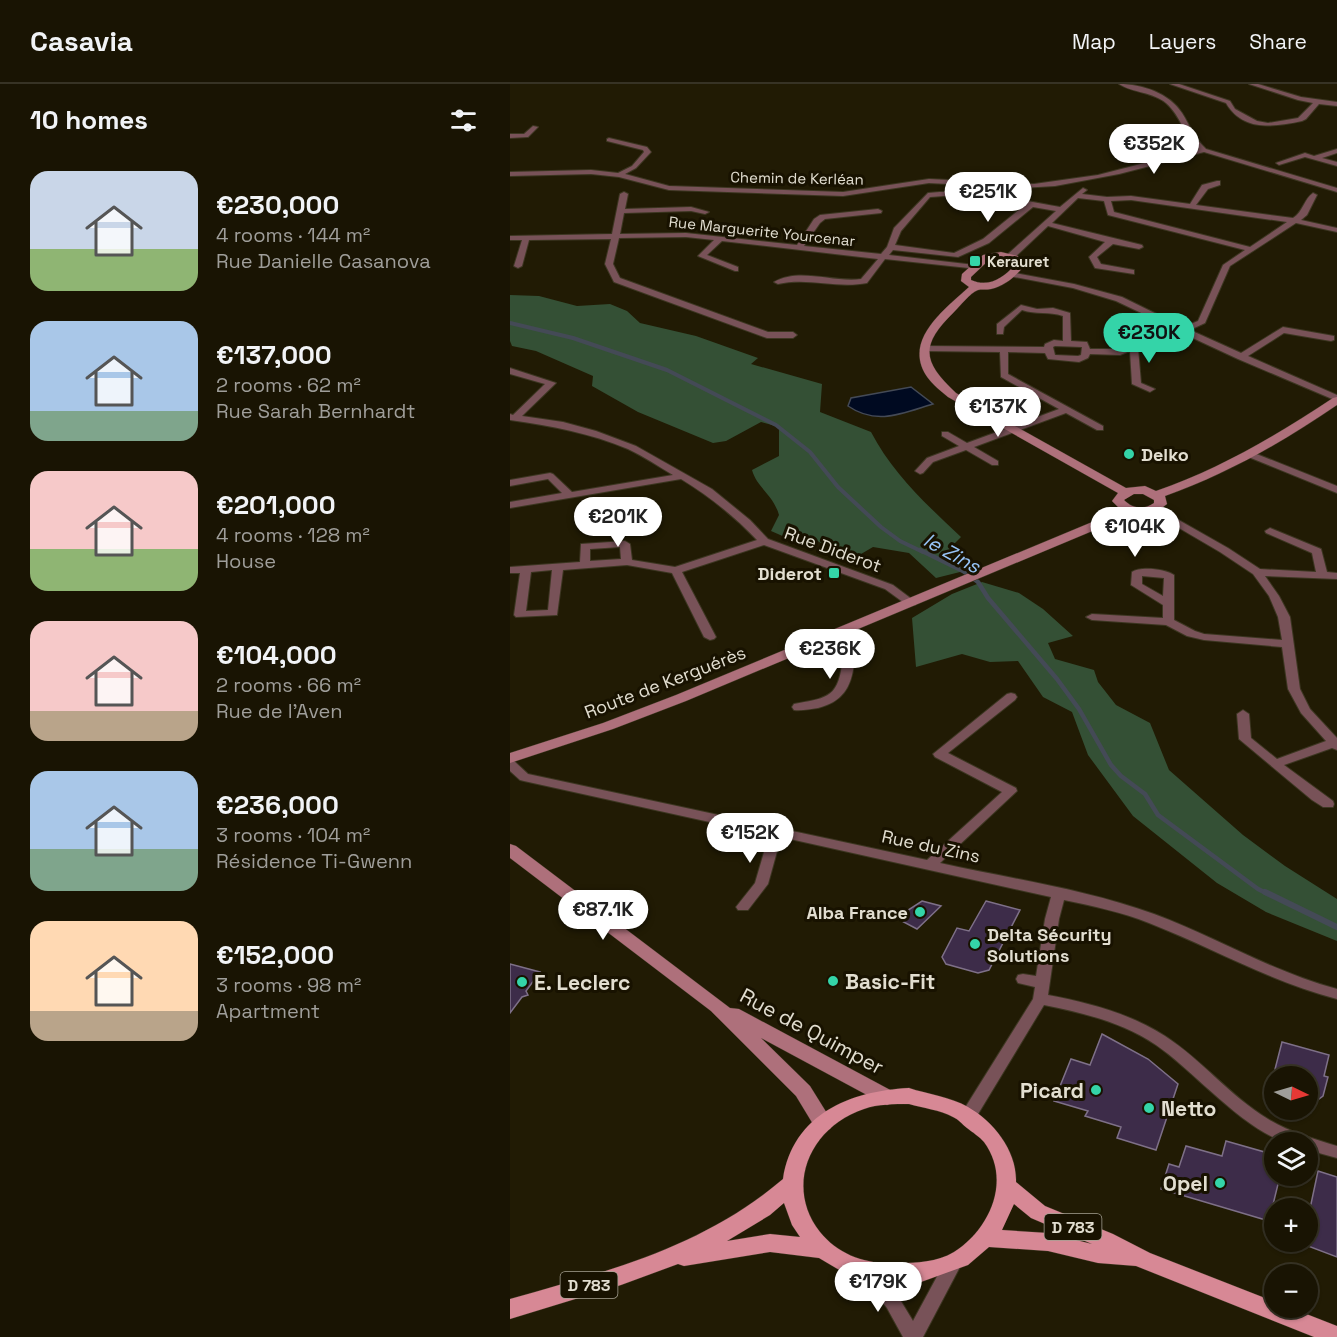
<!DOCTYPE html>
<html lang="en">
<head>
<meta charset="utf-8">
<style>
	body { margin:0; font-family:"Space Grotesk",sans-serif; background:#262112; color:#f1f3f6; height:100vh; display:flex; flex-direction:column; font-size:22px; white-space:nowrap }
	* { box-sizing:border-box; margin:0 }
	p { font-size:20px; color:#9f9e9a }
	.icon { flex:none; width:33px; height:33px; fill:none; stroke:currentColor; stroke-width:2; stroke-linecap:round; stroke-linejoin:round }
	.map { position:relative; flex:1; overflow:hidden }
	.side { display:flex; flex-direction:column; background:#191403; width:510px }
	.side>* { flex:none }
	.needle { width:39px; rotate:95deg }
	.buttons { position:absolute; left:754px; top:982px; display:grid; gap:12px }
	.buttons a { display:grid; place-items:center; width:54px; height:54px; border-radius:50%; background:#191403; box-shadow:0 2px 4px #0004,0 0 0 2px #373325; font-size:30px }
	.price { position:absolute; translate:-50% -51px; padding:0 14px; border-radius:21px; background:#fff; color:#222; font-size:20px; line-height:39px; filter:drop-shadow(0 2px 3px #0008) }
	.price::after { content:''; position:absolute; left:50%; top:36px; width:18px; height:14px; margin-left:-9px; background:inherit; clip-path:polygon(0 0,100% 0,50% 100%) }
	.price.on { background:#34d4a8; color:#111 }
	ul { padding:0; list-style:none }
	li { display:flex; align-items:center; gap:18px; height:150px; padding:0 30px }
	li span { display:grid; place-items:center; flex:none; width:168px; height:120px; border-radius:18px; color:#555 }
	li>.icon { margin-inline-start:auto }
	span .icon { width:72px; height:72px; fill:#fffc; stroke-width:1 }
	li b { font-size:26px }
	h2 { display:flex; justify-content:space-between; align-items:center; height:72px; padding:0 30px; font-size:26px }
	header { display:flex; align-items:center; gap:36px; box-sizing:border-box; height:84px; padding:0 30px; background:#191403; border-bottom:2px solid #373325 }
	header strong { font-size:28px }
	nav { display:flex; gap:33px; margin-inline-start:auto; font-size:21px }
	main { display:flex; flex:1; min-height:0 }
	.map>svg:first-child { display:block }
	.forest { fill:#345035 }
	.water { fill:#000a21; stroke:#444a56; stroke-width:1.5 }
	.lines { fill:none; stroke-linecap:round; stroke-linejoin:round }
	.stream-far2 { stroke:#444a56; stroke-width:4 }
	.stream-far1 { stroke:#444a56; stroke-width:4.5 }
	.stream { stroke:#444a56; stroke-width:6 }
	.building { fill:#3d2c49; stroke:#7e7088; stroke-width:1.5 }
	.street-casing { stroke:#3c3621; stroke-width:2 }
	.secondary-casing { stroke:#3c3621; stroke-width:1 }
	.primary-casing { stroke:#3c3621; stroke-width:1 }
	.street { fill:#785258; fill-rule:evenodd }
	.secondary { fill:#ae707b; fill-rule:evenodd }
	.primary { fill:#d78895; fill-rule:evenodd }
	.poi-dot { fill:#34d4a8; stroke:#181200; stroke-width:2 }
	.labels { text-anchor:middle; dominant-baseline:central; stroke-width:6; stroke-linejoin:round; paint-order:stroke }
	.far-street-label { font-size:15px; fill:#e2ded0; stroke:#181200 }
	.far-poi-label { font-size:15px; font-weight:bold; fill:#e2ded0; stroke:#181200; text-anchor:start }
	.shield { fill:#181200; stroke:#a5a192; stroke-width:1.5 }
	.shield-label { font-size:16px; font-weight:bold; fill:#e2ded0 }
	.poi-label { font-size:18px; font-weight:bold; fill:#e2ded0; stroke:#181200; text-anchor:start }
	.street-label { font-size:18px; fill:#e2ded0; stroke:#181200 }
	.water-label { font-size:20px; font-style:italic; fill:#97c4f6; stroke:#181200 }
	.near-poi-label { font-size:21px; font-weight:bold; fill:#e2ded0; stroke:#181200; text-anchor:start }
	.near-street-label { font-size:21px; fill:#e2ded0; stroke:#181200 }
</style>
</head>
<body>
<header>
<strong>Casavia</strong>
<nav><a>Map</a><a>Layers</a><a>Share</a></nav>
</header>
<main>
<section class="side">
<h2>10 homes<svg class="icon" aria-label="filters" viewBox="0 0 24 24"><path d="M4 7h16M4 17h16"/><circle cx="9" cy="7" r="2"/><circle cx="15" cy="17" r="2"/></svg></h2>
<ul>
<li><span style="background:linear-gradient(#c9d6e8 65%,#8fb573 0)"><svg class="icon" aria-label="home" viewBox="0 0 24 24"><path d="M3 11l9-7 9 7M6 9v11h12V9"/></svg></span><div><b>€230,000</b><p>4 rooms · 144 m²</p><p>Rue Danielle Casanova</p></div></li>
<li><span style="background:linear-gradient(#a9c7e8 75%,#7fa58c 0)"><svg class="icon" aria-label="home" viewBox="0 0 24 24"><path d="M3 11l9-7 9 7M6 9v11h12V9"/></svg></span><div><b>€137,000</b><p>2 rooms · 62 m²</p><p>Rue Sarah Bernhardt</p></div></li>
<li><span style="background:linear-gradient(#f6c9c9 65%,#8fb573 0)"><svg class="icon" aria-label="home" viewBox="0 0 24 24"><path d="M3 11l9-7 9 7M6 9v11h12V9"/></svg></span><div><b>€201,000</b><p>4 rooms · 128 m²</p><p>House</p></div></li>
<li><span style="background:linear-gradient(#f6c9c9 75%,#b9a48a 0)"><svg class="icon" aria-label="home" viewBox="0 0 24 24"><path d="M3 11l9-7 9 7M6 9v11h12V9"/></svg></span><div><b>€104,000</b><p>2 rooms · 66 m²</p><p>Rue de l'Aven</p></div></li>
<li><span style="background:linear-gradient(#a9c7e8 65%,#7fa58c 0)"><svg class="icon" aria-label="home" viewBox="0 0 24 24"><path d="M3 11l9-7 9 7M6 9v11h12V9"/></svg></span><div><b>€236,000</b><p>3 rooms · 104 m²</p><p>Résidence Ti-Gwenn</p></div></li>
<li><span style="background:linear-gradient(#ffd9b3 75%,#b9a48a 0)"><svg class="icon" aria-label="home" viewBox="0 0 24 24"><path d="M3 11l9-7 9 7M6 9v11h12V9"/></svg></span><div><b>€152,000</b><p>3 rooms · 98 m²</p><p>Apartment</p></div></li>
</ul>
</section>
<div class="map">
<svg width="827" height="1253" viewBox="0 0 827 1253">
	<rect width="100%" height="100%" fill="#211b04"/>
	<g class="forest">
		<path d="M0,211L29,212L67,222L100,220L117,227L130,239L186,252L248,274L241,280L312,300L310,328L361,348C383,390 416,420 451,453L439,465L462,485L426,494L399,469L363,463L339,477L303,454L284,457L261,447L269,431C263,410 247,404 242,386L269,372V343L251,338L216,357L203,359L128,328L82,302L83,292L26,267L2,262L0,257Z"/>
		<polygon points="472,498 509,509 533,525 563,552 538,559 545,575 584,586 588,598 606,621 640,639 659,686 733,751 775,782 827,815 827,857 756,828 707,799 623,732 578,671 562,628 533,613 508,577 480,578 452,570 406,583 402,534 442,510"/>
	</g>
	<path class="water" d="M401,303L423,320C393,329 367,342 338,322L341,314Z"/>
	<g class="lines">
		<polyline class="stream-far2" points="0,239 63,254 157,286 266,341 300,368 328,403 371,443 390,457 413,468"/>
		<polyline class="stream-far1" points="410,466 453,487 468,498 478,514 547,595 569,625 601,681 611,692 635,710 648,731 748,805 758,810"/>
		<polyline class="stream" points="755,808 827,843"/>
	</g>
	<g class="building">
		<polygon points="412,817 431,822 407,845 386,834"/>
		<polygon points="476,817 510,826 479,886 468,889 436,880 432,873 447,844 459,847"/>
		<polygon points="0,880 30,888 16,907 18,911 12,913 0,929"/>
		<polygon points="592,950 638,975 668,1000 646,1066 607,1054 611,1043 575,1032 578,1027 544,1017 561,975 580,981"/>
		<polygon points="772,958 819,971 814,992 818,993 813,1012 798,1023 798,993 763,993"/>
		<polygon points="716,1057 765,1071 765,1092 770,1092 759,1137 651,1105 659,1080 669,1083 676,1062 712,1072"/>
		<polygon points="808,1087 827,1093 827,1173 798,1162 798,1134"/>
	</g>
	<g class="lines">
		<defs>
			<g id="street">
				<path d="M609,0C632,0 659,9 672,29C680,42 685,55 696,65L827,104V108L694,68L609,90L545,102L511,104L419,99L333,112L159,106L109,93L81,90L0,92V88L81,86L108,89L122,82L134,68L133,66L97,57V55L99,54L137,63L141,68L126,84L115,90L159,102L333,108L419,95L524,100L588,91L689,65C674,52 671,32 656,19C643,8 623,9 609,0Z"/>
				<path d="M660,0H669L720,17L725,25L747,37L758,39L788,34L803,19L788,16L739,0H748L791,13L827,18V22L809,20L796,35L792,37C764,43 733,48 716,19Z"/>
				<polygon points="23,42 28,43 18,53 0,54 0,50 14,50"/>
				<polygon points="827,65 827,69 812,74 827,78 827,82 795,73 769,81 766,79 795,69 804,72"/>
				<path d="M707,97H710V101L698,105L686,121L783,134C793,128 794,115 803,109L807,111L797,131L791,136L827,144V148L786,139L720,182L695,239L680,246L731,269L773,243L824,252V256L821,257L774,249L738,272L827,311V317L728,275L672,249L628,264L631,299L645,305L640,308L622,300L620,267L610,271L580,270L578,274L569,278L538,275L535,269L498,268V290L593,342V346H587L556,329L464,363L488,377V381H482L456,366L423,378L413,389L410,390L405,387L417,374L449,362L432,352V348H438L457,359L549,325L491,293L490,268L415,267L411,264L412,262L534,263L535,260L544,256L553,257V232C539,227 526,231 512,226L494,243L493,250H487V240L511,221L527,225L543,224L560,229L561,257L577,258L580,265H609L665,245L606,217L563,204L499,192V188L564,200L612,213L673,243L688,237L713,181L735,166L598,131L594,117L568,114L542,139L632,161L633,163L629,165L603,160L587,173L591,180L624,186V190L585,184L579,173L595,158L538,142L504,174H498V170L546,127L523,123L479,159L448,173L383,166L379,171L465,181L469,183L468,185L375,175L357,199C327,205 298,193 268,200L264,198C289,183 324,199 351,195L368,175L212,157L197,171L228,183V187H225L188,172L204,156L176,153L109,154L103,180L110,194L258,248H283L287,251L283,254H257L104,198L95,180L101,155L19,156L12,182L8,184L4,182L12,156H0V152L102,150L110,110L114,108L118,110L115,125L181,123L199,128L195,130L181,127L114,129L110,150L176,149L287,161L304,135L310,131L368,125L372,127L371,129L315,135L310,139L294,162L371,170L377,163L384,144L418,109C463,104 506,115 550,123L573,104L577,106L572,110L597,113L621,112L680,120L692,101ZM434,112L468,113L515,121L473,155L444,169L385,161L391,147L420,113ZM621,116L777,138L740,163L604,128L601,117ZM545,262L572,263L571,271L568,272L545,271L543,263Z"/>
				<path d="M0,284L46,299L12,332L53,338L86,347L126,362L202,405L240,436L258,455L383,501L407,519L405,521H397L375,505L254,461L172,488L206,553L204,555L200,556L194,553L162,489L117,481L53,486L47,531L6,533L4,531L10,489H0V483L70,478L71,460L115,457L120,460L122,476L165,483L247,456C224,432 199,412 171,395L0,424V418L52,409L38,395L0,402V396L40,389L43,390L62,408L163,391C148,382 133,372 118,365C80,349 41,342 0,336V330L3,331L35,300L0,290ZM110,463L111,475L80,477V465ZM42,486L38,526L16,527L21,488Z"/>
				<polygon points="739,367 827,402 827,409 736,372 734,370"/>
				<path d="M644,422L718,464L750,485L806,488L802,469L756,449L755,447L760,444L811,465L817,488L827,489V495L755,492L769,512L780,533L790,605L800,625L827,654V666L822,664L774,681L823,717L824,720L823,723H813L802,716L729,655L727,630L733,626L739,630L741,654L767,675L816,657L791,629L778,605L772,563L694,556L677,552L656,541L582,536L576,533L582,530L653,534V521L621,501L622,488C630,482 656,485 664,491V536L685,547L694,550L772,556L768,533L759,512L743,490L710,468L640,427V423ZM632,492L654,494L653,512L632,500Z"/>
				<path d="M316,552L320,553L344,580C341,604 332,618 308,624C300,625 292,627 284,626L282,623L284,620C313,614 328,616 332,580L310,555Z"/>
				<path d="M501,609L505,610L507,613L505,616L438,669L506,704L507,707L430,779C502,795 575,805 644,830C706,853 763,888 827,905V915C759,897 703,864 639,839C611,828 583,822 554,816L549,835L538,911C579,919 619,929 655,952C692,976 720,1012 758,1035C779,1048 804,1055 827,1062V1074L798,1066V1059C792,1059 785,1060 780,1059C738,1051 683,986 646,961C612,938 573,929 534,921L465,1035L459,1037L453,1035L451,1031L453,1027L523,915L525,903L508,899L506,895L508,891L513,890L526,892L535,835L541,813L271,753L258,800L238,826H228L226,823L245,799L259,751L14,697L10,696L0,687V676L4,677L18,690L417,776L492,708L425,673L423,670L497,610Z"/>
				<polygon points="443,1172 449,1174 452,1179 413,1253 393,1253 377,1224 352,1192 349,1187 352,1182 358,1180 364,1182 389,1214 403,1237 437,1174"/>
			</g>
			<g id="secondary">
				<path d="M491,168L508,172L515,181C506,192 495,202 481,205C477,206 471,205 468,206C460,209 450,222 444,228C409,262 413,278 446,309L616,404L635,402L646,407C710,385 767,351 823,314L827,313V321C773,358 717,390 655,412L657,420L645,429L623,430L176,617L103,645L0,679V669L93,639L166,611L611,426L602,417L608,409L438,313C431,307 423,301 418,294C391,257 435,225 459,203L451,197L452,190L473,171ZM491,174L499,175L505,181C493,194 479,204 461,196V193L479,176ZM624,410H633L644,416V419C634,426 623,425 614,416Z"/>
				<polygon points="0,760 6,762 220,924 229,925 384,1008 387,1013 384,1018 377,1021 370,1018 251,954 300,1002 323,1039 320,1045 313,1047 306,1045 286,1012 201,927 0,774"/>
			</g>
			<path id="primary" d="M399,1004C417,1010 441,1013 458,1023C484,1038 507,1067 506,1098L535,1122L603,1150L640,1169L765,1218V1224H781L827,1242V1253H804L626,1182L588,1179L538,1167L479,1163L458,1181L411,1198L361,1197L331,1187L309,1174L260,1168L174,1182L168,1180L111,1201L0,1235V1215C99,1187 193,1163 273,1095C283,1030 340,1007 399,1004ZM399,1020C413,1024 430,1026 443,1033C448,1035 452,1040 457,1044C462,1048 470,1053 474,1058C502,1096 480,1145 444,1168C424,1180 400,1179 378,1179C352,1179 327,1169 310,1148C274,1102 300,1043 354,1025C368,1020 384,1020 399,1020ZM274,1119L282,1141L290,1153L260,1150L217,1157L260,1131ZM504,1120L521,1134L582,1160L538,1149L492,1146Z"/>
		</defs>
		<use href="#street" class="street-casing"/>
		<use href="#secondary" class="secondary-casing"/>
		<use href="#primary" class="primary-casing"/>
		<use href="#street" class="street"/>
		<use href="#secondary" class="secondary"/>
		<use href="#primary" class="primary"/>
	</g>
	<g class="poi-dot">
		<rect x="459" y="171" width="12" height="12" rx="3"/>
		<circle cx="619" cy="370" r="6"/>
		<rect x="318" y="483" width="12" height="12" rx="3"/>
		<circle cx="410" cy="828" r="6"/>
		<circle cx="465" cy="860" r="6"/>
		<circle cx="323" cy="897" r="6"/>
		<circle cx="12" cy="898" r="6"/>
		<circle cx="586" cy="1006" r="6"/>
		<circle cx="639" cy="1024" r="6"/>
		<circle cx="710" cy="1099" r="6"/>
	</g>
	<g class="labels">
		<g class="far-street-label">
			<text transform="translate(287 94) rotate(1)">Chemin de Kerléan</text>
			<text transform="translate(252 147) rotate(6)">Rue Marguerite Yourcenar</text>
		</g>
		<g class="far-poi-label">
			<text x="477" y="177">Kerauret</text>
		</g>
		<g class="shield">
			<rect x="534.5" y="1130" width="57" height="26" rx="4.5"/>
			<rect x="50.5" y="1188" width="57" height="26" rx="4.5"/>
		</g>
		<g class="shield-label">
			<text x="563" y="1143">D 783</text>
			<text x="79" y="1201">D 783</text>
		</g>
		<g class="poi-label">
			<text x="631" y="370">Delko</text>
			<text x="312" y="489" text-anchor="end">Diderot</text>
			<text x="398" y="828" text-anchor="end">Alba France</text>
			<text x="477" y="850">Delta Sécurity<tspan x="477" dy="21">Solutions</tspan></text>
		</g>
		<g class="street-label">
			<text transform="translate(323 465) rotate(20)">Rue Diderot</text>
			<text transform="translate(155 598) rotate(-21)">Route de Kerguérès</text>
			<text transform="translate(421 762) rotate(12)">Rue du Zins</text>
		</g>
		<g class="water-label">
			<text transform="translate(442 469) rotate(29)">le Zins</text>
		</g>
		<g class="near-poi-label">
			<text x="335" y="897">Basic-Fit</text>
			<text x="24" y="898">E. Leclerc</text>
			<text x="574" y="1006" text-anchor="end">Picard</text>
			<text x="651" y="1024">Netto</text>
			<text x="698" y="1099" text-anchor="end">Opel</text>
		</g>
		<g class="near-street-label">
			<text transform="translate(302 947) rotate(28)">Rue de Quimper</text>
		</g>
	</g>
</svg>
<div class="buttons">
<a><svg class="needle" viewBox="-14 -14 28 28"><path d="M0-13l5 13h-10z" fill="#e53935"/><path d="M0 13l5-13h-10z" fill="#9f9e9a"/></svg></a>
<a><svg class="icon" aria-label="layers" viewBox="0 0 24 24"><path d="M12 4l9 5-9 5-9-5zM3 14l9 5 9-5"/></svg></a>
<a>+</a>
<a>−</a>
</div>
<b class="price" style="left:644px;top:91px">€352K</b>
<b class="price" style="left:478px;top:139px">€251K</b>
<b class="price on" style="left:639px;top:280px">€230K</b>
<b class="price" style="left:488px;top:354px">€137K</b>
<b class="price" style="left:108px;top:464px">€201K</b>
<b class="price" style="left:625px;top:474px">€104K</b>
<b class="price" style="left:320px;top:596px">€236K</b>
<b class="price" style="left:240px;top:780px">€152K</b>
<b class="price" style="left:93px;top:857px">€87.1K</b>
<b class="price" style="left:368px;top:1229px">€179K</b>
</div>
</main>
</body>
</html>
